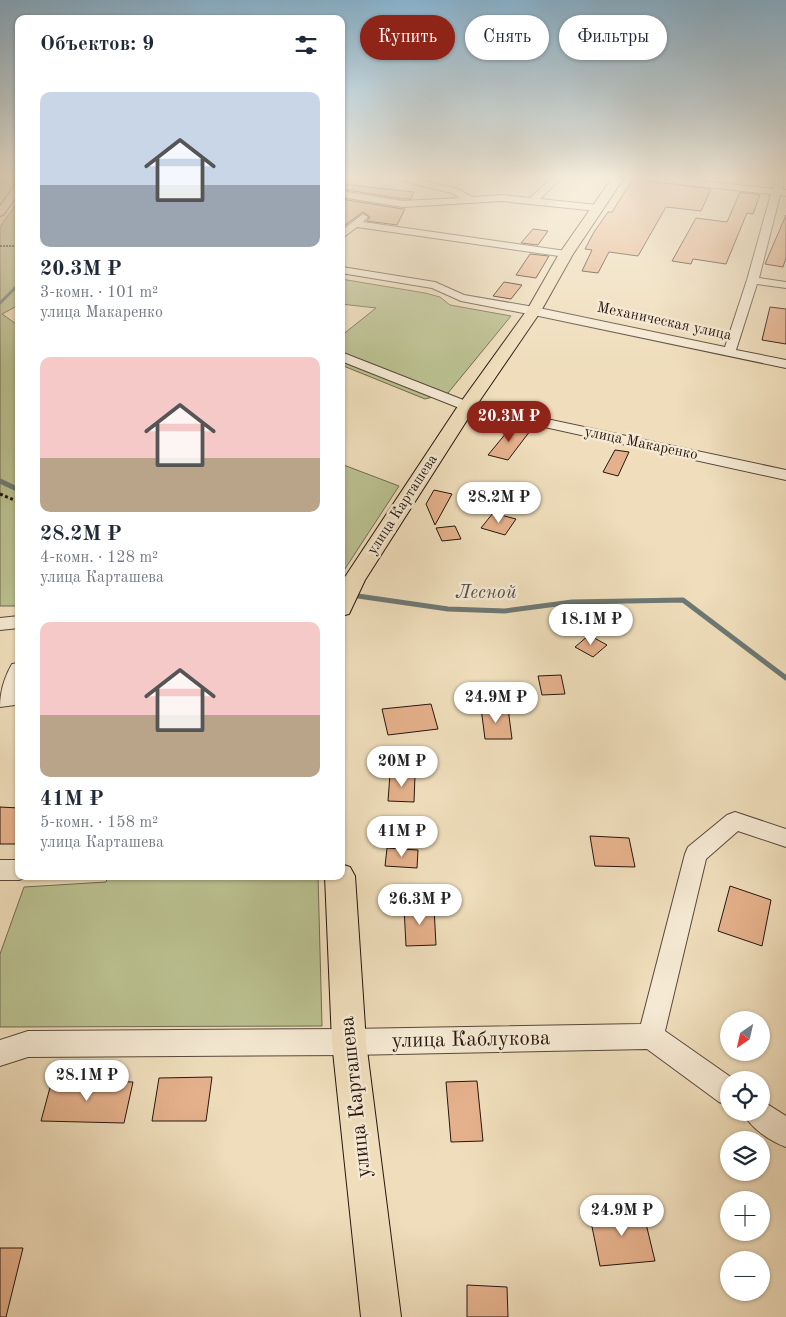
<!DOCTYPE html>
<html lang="ru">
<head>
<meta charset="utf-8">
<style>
	body { margin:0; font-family:"Old Standard TT",serif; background:#f6f6f7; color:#1f2937; height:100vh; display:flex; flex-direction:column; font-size:19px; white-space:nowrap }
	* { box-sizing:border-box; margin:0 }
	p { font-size:16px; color:#747a83 }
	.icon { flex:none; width:28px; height:28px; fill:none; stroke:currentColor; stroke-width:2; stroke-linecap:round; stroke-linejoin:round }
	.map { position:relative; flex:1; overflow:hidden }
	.details { position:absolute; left:15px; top:15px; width:330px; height:865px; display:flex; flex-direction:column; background:#fff; border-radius:10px; box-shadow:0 1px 4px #0004 }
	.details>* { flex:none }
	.hud { position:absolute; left:360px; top:15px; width:350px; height:45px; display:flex; gap:10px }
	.needle { width:32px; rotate:214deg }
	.fabs { position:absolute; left:720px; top:1011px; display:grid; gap:10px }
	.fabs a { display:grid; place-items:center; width:50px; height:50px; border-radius:50%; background:#fff; box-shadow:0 1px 4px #0004; font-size:25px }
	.price { position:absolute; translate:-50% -42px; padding:0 11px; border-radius:18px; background:#fff; color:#222; font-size:16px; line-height:32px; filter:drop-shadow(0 1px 2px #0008) }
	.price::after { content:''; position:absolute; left:50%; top:30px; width:15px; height:11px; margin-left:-8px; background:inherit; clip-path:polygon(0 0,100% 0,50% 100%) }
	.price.on { background:#8f2418; color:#fff }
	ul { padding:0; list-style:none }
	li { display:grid; align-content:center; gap:10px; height:265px; padding:0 25px }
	li span { display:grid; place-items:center; height:155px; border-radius:10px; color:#555 }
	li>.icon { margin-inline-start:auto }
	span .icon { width:90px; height:90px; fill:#fffc; stroke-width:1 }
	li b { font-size:21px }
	h2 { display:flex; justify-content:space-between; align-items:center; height:60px; padding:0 25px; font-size:21px }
	.tag { padding:0 18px; border-radius:22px; background:#fff; box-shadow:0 1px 4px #0004; font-size:18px; line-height:45px }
	.tag.on { background:#8f2418; color:#fff }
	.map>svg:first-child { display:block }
	.green { fill:#bac090; stroke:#706b50 }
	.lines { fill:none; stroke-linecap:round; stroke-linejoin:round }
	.stream-far1 { stroke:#6d7874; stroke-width:3 }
	.stream { stroke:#6d7874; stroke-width:5 }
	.building { fill:#e5b18c; stroke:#26160f }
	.minor-casing { stroke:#58483a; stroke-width:2 }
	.major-casing { stroke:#26160f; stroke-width:2 }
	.path-far1 { stroke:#26160f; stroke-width:2; stroke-dasharray:2 1; stroke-linecap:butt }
	.path { stroke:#26160f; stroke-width:3; stroke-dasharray:3 2.5; stroke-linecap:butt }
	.minor { fill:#f5e9d3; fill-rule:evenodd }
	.major { fill:#efddbb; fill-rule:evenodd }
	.labels { text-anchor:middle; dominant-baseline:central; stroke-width:5; stroke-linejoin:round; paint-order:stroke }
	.far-street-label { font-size:15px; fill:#26160f; stroke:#f5e9d3 }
	.water-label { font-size:19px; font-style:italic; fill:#4f4f4a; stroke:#f5e9d3 }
	.near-street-label { font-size:21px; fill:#26160f; stroke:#f5e9d3 }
</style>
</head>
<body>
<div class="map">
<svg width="786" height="1317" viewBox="0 0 786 1317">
	<rect width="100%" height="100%" fill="#efddbb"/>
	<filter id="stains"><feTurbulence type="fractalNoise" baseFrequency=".004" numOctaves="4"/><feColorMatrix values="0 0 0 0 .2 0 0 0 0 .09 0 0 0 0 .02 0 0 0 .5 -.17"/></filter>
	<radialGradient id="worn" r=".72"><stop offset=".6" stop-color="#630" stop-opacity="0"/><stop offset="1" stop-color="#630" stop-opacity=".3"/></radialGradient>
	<g class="green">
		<polygon points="19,200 19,305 2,314 19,326 19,606 0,606 0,227"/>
		<polygon points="341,279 425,293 440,297 450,305 511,316 448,393 425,399 341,365 341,336 376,308 341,304"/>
		<polygon points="341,464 399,486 341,575"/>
		<polygon points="108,876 318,876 322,1026 0,1027 0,954 24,887 106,882"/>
	</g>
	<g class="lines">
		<polyline class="stream-far1" points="0,303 19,284"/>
		<g class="stream">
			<polyline points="0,481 19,490"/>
			<polyline points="351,595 448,609 505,611 572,602 683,600 786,678"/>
		</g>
	</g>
	<g class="building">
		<polygon points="633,179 711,189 701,211 666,207 638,256 609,252 598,273 582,271 592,250 585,249 594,232 608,212 612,212"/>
		<polygon points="341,184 377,188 414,192 411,199 403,199 341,189"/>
		<polygon points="740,192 760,195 753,214 747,213 726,264 693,259 691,264 672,261 696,218 727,222"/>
		<polygon points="341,199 403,209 405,209 397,225 367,221 370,217 363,212 341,228"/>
		<polygon points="786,215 786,258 783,267 765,264"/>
		<polygon points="533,229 548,231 538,245 521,243"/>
		<polygon points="530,254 549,256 536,278 516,275"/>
		<polygon points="504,282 522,285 511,299 493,296"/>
		<polygon points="770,307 786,309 786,344 762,340"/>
		<polygon points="512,426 530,431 508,460 488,455"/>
		<polygon points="615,450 629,452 618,476 603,472"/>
		<polygon points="434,490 452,494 435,525 426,504"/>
		<polygon points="493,513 516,519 505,535 481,528"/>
		<polygon points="455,526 461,539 442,541 436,528"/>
		<polygon points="589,635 607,645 593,657 575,647"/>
		<polygon points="561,675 565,694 542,695 538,676"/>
		<polygon points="431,704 438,729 388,735 382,709"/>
		<polygon points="481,708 508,708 512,739 485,739"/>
		<polygon points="390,774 415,775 414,802 388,801"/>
		<polygon points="0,807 19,808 19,844 0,844"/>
		<polygon points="590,836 629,838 635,867 595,866"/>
		<polygon points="387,848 418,850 417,868 385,866"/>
		<polygon points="730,886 771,900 762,946 718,931"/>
		<polygon points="404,907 434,907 436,945 406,946"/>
		<polygon points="212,1077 206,1121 152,1121 159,1078"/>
		<polygon points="52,1080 133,1082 124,1123 41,1121"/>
		<polygon points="477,1081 483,1141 451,1142 446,1082"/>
		<polygon points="642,1207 655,1261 600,1266 589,1212"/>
		<polygon points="0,1248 23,1248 6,1317 0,1317"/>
		<polygon points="467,1285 507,1287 508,1317 467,1317"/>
	</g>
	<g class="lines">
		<defs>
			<g id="minor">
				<polygon points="397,178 412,178 458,189 472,197 502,195 530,198 552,178 561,178 540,199 597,205 602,208 597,211 502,201 403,207 341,197 341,191 403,201 460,198 452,193 399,180"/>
				<polygon points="647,178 675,178 773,189 776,178 784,178 782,190 786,190 786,196 780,195 759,278 786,282 786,288 757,284 736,350 786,360 786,368 534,315 461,301 432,288 341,273 342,267 435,282 464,295 534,307 725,347 747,280 771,194 652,181"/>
				<polygon points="19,183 19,193 3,215 0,216 0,206 16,184"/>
				<polygon points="363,214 368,217 363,222 566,251 571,254 566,257 357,227 341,239 341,231"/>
				<polygon points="341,352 471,403 786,470 786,480 462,409 341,361"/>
				<polygon points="19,616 19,628 0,630 0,618"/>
				<path d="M19,663L18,700L15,705L0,707C0,692 4,678 12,664Z"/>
				<polygon points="735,812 786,829 786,847 738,831 706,859 665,1031 735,1080 729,1080 729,1106 719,1102 647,1049 349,1055 28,1057 0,1066 0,1040 28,1031 349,1029 641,1024 685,854 688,847 727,815"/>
				<polygon points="0,860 19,860 19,876 27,877 19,880 0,880"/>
				<path d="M761,1100L786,1116V1147C770,1141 750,1128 743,1112H761Z"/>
			</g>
			<g id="major">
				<polygon points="612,178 624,178 573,254 541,311 476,406 365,580 349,614 341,616 341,584 343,580 458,406 527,310 559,254"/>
				<polygon points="341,864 350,867 355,876 366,1042 401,1317 361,1317 332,1042 325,876 341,876"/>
			</g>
		</defs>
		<use href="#minor" class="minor-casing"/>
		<use href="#major" class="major-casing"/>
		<polyline class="path-far1" points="0,246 19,246"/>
		<polyline class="path" points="0,494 19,502"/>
		<use href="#minor" class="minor"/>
		<use href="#major" class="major"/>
	</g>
	<linearGradient id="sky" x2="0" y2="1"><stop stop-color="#89b6d4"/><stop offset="0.49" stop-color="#f8f0e0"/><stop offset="1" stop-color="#f8f0e0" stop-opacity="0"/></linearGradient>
	<rect width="786" height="362" fill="url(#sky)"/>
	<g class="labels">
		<g class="far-street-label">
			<text transform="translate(664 322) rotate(12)">Механическая улица</text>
			<text transform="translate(641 444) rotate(12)">улица Макаренко</text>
			<text transform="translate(403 505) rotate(-57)">улица Карташева</text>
		</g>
		<g class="water-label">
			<text x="486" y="593">Лесной</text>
		</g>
		<g class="near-street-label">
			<text transform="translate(471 1040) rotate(-1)">улица Каблукова</text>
			<text transform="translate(356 1097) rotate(-96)">улица Карташева</text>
		</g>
	</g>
	<rect width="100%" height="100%" filter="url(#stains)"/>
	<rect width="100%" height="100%" fill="url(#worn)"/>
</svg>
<div class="fabs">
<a><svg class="needle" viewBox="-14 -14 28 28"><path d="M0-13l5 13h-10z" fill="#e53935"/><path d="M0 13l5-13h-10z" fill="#747a83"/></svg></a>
<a><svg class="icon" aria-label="locate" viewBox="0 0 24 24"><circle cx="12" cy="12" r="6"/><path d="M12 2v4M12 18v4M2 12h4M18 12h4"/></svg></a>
<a><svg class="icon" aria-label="layers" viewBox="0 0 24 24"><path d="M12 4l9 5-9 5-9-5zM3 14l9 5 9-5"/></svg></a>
<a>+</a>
<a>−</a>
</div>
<b class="price on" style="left:509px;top:443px">20.3M ₽</b>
<b class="price" style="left:499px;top:524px">28.2M ₽</b>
<b class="price" style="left:591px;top:646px">18.1M ₽</b>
<b class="price" style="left:496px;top:724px">24.9M ₽</b>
<b class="price" style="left:402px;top:788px">20M ₽</b>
<b class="price" style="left:402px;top:858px">41M ₽</b>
<b class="price" style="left:420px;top:926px">26.3M ₽</b>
<b class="price" style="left:87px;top:1102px">28.1M ₽</b>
<b class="price" style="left:622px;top:1237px">24.9M ₽</b>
<div class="hud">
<a class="tag on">Купить</a>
<a class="tag">Снять</a>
<a class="tag">Фильтры</a>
</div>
<section class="details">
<h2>Объектов: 9<svg class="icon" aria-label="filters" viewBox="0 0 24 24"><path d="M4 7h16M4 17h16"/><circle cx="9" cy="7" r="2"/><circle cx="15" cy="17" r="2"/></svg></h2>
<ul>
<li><span style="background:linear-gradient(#c9d6e8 60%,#9aa5b1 0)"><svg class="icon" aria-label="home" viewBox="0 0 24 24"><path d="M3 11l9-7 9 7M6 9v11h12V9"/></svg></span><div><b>20.3M ₽</b><p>3-комн. · 101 m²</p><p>улица Макаренко</p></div></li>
<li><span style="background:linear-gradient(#f6c9c9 65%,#b9a48a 0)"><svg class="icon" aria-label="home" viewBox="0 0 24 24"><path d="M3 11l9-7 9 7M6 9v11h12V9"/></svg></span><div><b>28.2M ₽</b><p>4-комн. · 128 m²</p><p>улица Карташева</p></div></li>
<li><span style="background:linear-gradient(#f6c9c9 60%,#b9a48a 0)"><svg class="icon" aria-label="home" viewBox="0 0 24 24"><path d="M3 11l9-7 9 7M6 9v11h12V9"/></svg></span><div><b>41M ₽</b><p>5-комн. · 158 m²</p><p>улица Карташева</p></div></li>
</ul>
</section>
</div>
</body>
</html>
